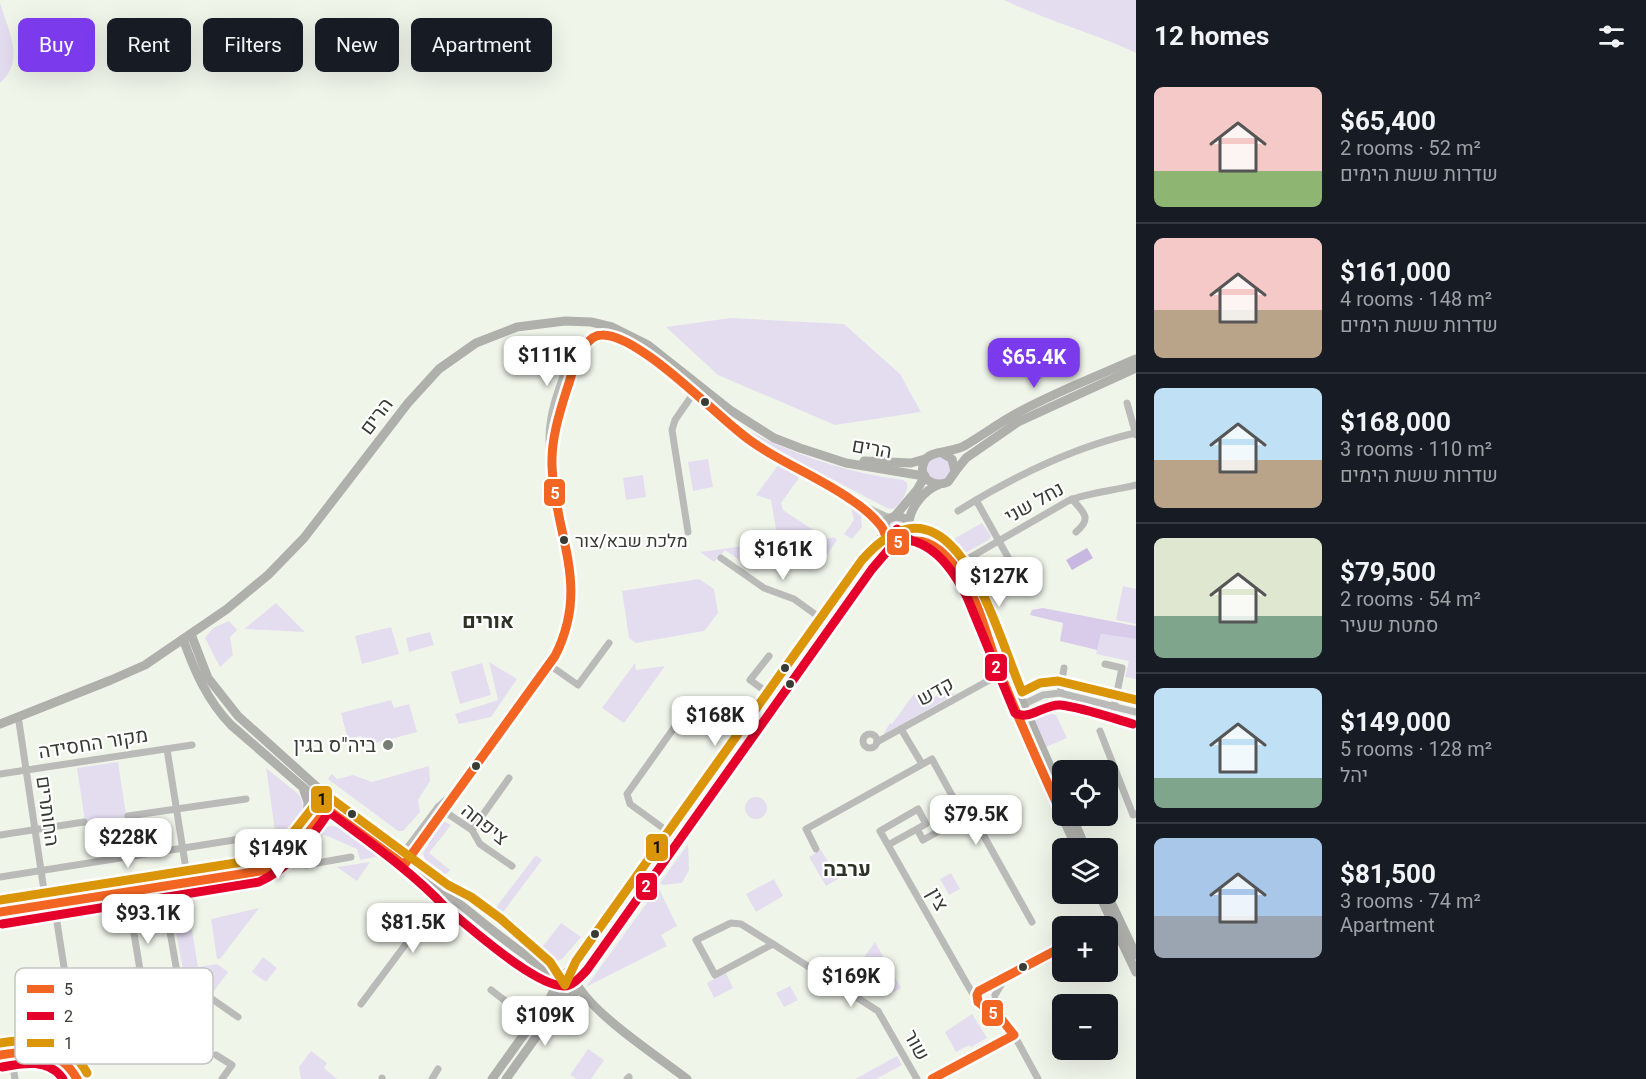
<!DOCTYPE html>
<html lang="en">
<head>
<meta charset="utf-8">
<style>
	body { margin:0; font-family:Roboto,Heebo,sans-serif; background:#20242c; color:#f1f3f6; height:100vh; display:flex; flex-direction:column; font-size:22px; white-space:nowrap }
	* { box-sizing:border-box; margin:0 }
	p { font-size:20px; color:#9ea1a6 }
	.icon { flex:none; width:33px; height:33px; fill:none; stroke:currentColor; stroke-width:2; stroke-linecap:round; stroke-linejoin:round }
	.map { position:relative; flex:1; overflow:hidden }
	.sheet { display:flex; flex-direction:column; background:#171b24; width:510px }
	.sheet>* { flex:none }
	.hud { position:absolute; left:18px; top:18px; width:570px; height:54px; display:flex; gap:12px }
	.tools { position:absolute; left:1052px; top:760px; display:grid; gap:12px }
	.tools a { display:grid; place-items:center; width:66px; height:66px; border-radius:9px; background:#171b24; box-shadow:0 6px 24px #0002; font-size:30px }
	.price { position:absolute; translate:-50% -51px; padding:0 14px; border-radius:12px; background:#fff; color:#222; font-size:20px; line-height:39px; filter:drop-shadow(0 2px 3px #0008) }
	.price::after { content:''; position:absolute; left:50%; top:36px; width:18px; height:14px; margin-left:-9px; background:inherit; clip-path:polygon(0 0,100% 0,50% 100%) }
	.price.current { background:#7c3aed; color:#fff }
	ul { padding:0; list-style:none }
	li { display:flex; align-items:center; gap:18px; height:150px; padding:0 18px }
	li+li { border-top:2px solid #363941 }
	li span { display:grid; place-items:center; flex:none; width:168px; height:120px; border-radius:9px; color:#555 }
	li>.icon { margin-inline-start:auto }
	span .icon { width:72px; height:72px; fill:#fffc; stroke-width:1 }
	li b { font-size:26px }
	h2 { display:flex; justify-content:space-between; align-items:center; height:72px; padding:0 18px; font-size:26px }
	.tag { padding:0 21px; border-radius:9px; background:#171b24; box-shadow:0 6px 24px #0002; font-size:21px; line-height:54px }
	.tag.current { background:#7c3aed; color:#fff }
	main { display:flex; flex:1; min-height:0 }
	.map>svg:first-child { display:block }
	.green { fill:#e4ddf0 }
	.forest { fill:#d8ccea }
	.water { fill:#c8b7e0 }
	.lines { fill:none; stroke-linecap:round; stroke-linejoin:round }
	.street { stroke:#babbb8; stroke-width:7 }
	.secondary { stroke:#afb0ac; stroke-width:9 }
	.bus-1-casing { stroke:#fff; stroke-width:14 }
	.bus-2-casing { stroke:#fff; stroke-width:14 }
	.bus-3-casing { stroke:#fff; stroke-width:14 }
	.bus-1 { stroke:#f26522; stroke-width:9 }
	.bus-2 { stroke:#e4002b; stroke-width:9 }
	.bus-3 { stroke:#da9608; stroke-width:9 }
	.bus-dot { fill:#383c34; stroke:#fff; stroke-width:2 }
	.poi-dot { fill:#787d74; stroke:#fff; stroke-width:2 }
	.labels { text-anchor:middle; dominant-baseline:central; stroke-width:4.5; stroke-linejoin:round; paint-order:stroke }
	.bus-label { font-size:18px; fill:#383c34; stroke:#fff; text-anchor:start }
	.street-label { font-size:20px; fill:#383c34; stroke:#fff }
	.poi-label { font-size:20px; fill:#383c34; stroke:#fff; text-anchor:end }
	.neighbourhood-label { font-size:21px; font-weight:bold; fill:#2e3425; stroke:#fff }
	.key { fill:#fff; stroke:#c3c4c2; stroke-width:1.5 }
	.key-label { font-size:16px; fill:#383c34 }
	.line-badge { stroke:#fff; stroke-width:2 }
	.badge-label { font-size:16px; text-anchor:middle; font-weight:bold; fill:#fff }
	.pale-badge-label { font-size:16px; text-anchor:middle; font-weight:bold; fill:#111 }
</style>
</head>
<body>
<main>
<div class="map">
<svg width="1136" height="1079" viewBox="0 0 1136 1079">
	<rect width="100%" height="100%" fill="#f0f5ea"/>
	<g class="green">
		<path d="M1004,0H1136V53C1093,33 1047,21 1004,0Z"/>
		<path d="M0,3C8,30 26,61 0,83Z"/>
		<polygon points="731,318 844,324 900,374 921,412 835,425 718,375 666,327"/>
		<path d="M737,425C792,454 842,472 903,480L907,483C909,492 900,504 893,509L887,508L761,442Z"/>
		<polygon points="944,455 953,468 944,482 927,477 927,460"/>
		<polygon points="708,459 713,487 693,491 688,462"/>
		<polygon points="779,464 801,475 781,503 783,510 827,539 834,537 837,540 824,559 804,545 796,554 781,542 777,535 771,500 756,495"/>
		<polygon points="643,475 646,497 626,500 623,478"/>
		<polygon points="850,503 857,506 865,515 861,517 862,527 852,539 844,534 854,520"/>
		<polygon points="901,519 908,529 901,540 886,534 888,521"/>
		<polygon points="982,523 991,536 989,540 963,554 950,541"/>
		<polygon points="773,542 752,569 725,550 714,562 700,552"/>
		<polygon points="699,579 714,589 718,613 704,631 636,643 629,638 622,591"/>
		<polygon points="1123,586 1136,589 1136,624 1116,620"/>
		<polygon points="276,603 305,632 244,629"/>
		<polygon points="229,621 237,630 230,637 233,655 220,667 205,638 213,628"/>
		<polygon points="391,627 399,654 362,664 355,636"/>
		<polygon points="430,632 434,645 409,652 406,638"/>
		<polygon points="1101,634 1136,639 1136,679 1125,677 1129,661 1096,654"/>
		<polygon points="489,662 517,679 491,717 459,724 455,714 498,700"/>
		<polygon points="482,663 491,695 460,704 451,672"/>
		<polygon points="635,663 636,670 665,666 624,723 602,708"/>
		<polygon points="945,692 955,694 885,734 884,733 890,723 892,724 914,694 920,699 943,695"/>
		<polygon points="391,700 394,708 409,704 417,732 364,746 361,736 348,739 341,713"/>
		<polygon points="1041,706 1042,711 1056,715 1067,738 1046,747 1032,717 1035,708"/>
		<polygon points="118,762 127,821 86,828 77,768"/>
		<polygon points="429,766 430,781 418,800 420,812 403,831 398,831 328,779 332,774 337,779 353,775 372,782"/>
		<path d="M266,768L297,793C314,810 288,835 278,851Z"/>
		<circle cx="756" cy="808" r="11"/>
		<polygon points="443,821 451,825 429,853 450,870 445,875 425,859 423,853"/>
		<polygon points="332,826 337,827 380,856 360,860 357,849 325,835 316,836 326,827"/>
		<polygon points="688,844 689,870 682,883 663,885 660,883"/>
		<polygon points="821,850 838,879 826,886 809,857"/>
		<polygon points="536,855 542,860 498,919 491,914"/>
		<polygon points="370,862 357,881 337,867"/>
		<polygon points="951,873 960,889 949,895 940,879"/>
		<polygon points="774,879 783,896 756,912 746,894"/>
		<polygon points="657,889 660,891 677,926 661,935 667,946 586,987"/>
		<polygon points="188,900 192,927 175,930 171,903"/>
		<polygon points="259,908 220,959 217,959 211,919"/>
		<polygon points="561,923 581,937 562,959 556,961 540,950"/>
		<polygon points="192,930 198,967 217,964 228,972 214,991 183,969 176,932"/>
		<polygon points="875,942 901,988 894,992 857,967"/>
		<polygon points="263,957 277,968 266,982 252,972"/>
		<polygon points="726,973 733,988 714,998 707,983"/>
		<polygon points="790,986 798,1000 784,1007 776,993"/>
		<polygon points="972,1014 987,1038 971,1047 969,1045 956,1052 945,1032"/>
		<polygon points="588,1049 604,1060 591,1079 577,1079 570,1075"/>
		<polygon points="311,1051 327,1063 324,1068 337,1079 301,1079 299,1067"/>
		<polygon points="897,1056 902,1065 876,1079 855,1079"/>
	</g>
	<polygon class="forest" points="1043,608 1136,626 1136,639 1101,634 1097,650 1060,641 1063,623 1030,615 1032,610"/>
	<polygon class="water" points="1087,548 1093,558 1072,570 1066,560"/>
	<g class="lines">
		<g class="street">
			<polyline points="1127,403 1136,435"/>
			<path d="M553,446C556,422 572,364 585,345"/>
			<path d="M1072,499C1083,512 1093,518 1076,532"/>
			<polyline points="976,500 1024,586"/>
			<polyline points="860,507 883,528"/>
			<path d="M958,511C1014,476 1071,448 1135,433"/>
			<polyline points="688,532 672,430 675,420 693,394"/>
			<polyline points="721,558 764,588 794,599 830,625"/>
			<path d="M957,565L1068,501C1089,492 1114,491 1136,485"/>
			<polyline points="769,656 750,680 772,696"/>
			<polyline points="548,664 578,685 609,643"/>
			<polyline points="1105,664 1122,668 1114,707"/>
			<polyline points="1060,693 1064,668"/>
			<polyline points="1020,706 1043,695 1060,693 1136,712"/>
			<polyline points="19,722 46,904"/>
			<polyline points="901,729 922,764"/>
			<polyline points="1100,731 1133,815 1136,814"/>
			<circle cx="870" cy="741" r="7"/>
			<polyline points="877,742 1004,672"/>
			<polyline points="167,749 188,882"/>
			<polyline points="0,774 192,745"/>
			<polyline points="438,807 472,830 480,844 512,866"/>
			<polyline points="128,816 246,799"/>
			<polyline points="917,829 923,840 971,813 1032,922"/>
			<polyline points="472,830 509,778"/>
			<polyline points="0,835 84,822"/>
			<polyline points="674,836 630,804 627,794 693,701"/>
			<polyline points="888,845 926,824 918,809 880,831 967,984 979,1004 994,1012 1008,1025"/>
			<polyline points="816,849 806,829 932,759 960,810"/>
			<polyline points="285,856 306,865 351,857"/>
			<polyline points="398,860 438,807 450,796"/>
			<path d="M406,862L444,812L458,788L555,656C593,588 550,510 549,438C549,414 558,390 566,368C572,350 588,330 609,335C648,345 709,409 743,435C763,450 785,461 805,473C833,489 860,506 890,518"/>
			<path d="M259,870C290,856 303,824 324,800"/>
			<polyline points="0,877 253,837"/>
			<polyline points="162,886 177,972 182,978 238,1017"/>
			<polyline points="54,903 67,986"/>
			<polyline points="0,912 273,869 288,858 331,805"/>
			<polygon points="731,923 741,924 773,944 715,975 696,940"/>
			<polyline points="1099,927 1116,918"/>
			<polyline points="773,944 878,1011 917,1079"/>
			<polyline points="127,972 140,970 127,891"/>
			<polyline points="491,990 533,1022"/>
			<polyline points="995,995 1004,980"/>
			<polyline points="995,999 996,1005 1004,1018"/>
			<polyline points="977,1001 977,995 981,990 1062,947"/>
			<polyline points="361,1004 444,893"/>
			<polyline points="1013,1033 1038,1079"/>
			<polyline points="11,1053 15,1079"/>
			<path d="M0,1055C29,1050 63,1046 77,1079"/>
			<polyline points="216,1055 232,1065 222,1079"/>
			<polyline points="382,1079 382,1078"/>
			<polyline points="432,1079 438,1069"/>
			<polyline points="627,1079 629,1077"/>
			<polyline points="932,1079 1014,1035"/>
		</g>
		<g class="secondary">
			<path d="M942,453L952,459L955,472L948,482C935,488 917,479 924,462C929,450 951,453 964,446C983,435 1000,422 1019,412C1056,392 1097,376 1136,359"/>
			<polyline points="864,461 911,463 925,459"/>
			<polyline points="954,473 966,458 1018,422 1136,368"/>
			<polyline points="895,516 917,490 925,476"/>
			<path d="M909,524C909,509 924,490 938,485"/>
			<path d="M910,527C933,537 952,550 967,571C986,599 995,636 1008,668C1025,710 1044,752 1062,794"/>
			<path d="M904,541C930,540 946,553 960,574C979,603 987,640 1000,672C1019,720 1041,768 1062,815"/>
			<path d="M191,634L208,678L238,716L317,787L396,847L446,890L452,898C475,915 539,972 563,974"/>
			<path d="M183,639C195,672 207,700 231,725L321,803L442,895L452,898"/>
			<polyline points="0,724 111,680 145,665 227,609 268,575 304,538 408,403 439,369 476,343 517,327 565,321 591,322 612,327 648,345 730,410 774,438 800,448 846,463 924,476"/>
			<polyline points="304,791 308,802 307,822"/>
			<polyline points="1062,816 1077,849"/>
			<polyline points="1072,816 1086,849"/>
			<polyline points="1099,894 1136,972"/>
			<polyline points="1107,894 1136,955"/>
			<path d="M529,958L544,974L559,996L568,998L574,995L580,977L586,968L872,567C877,561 882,554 888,549C896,542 913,541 910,527C909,522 905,518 901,517C895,515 892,517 887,520L883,529L887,539L898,543"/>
			<polyline points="565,974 577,963 863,561 880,542 883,532"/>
			<path d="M578,986C597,1017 657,1056 687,1079"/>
			<polyline points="492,1079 550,998 554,990"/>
			<polyline points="506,1079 559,1005 567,998"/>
		</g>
		<defs>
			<g id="bus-1">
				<path d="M0,912L273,869L288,858L327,809L404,865L555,656C591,585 555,537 552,466C551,440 559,414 567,389C572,375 575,358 585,346C589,340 595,335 602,335C637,334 709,408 738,431C771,459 814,474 850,499C861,506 873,516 881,526C885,531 884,536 889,540C896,544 907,541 915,541C933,540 947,556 957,569C980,600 987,640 1001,675C1020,723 1041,769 1062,815"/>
				<path d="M0,1055C33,1050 59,1047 77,1079"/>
				<polyline points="932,1079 1014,1035 1002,1020 978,1002 977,995 979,991 1062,947"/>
			</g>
			<g id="bus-2">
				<path d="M2,924L259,882C292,867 309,840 329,812C369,842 411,871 445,907C466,924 544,995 569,985C576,983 582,975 587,970L872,569L890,548L897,529C904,540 914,540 925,546C943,556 958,579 967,597L1015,713C1030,721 1044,704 1060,705C1081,707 1112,718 1133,724"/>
				<path d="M2,1067C23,1063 49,1058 63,1079"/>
			</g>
			<g id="bus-3">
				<path d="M0,900L268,858L280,849L318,801L329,797L448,885L471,897L501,919L550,962L565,985L576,961L862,560C953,457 996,632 1022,692L1040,683L1058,681L1136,700"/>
				<path d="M0,1043C37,1037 67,1037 87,1073"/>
			</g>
		</defs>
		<use href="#bus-1" class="bus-1-casing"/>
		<use href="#bus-2" class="bus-2-casing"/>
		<use href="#bus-3" class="bus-3-casing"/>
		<use href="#bus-1" class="bus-1"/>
		<use href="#bus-2" class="bus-2"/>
		<use href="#bus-3" class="bus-3"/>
	</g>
	<g class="bus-dot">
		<circle cx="705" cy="402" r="5"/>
		<circle cx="564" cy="540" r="5"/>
		<circle cx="785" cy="668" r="5"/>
		<circle cx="790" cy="684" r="5"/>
		<circle cx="476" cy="766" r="5"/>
		<circle cx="352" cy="814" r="5"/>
		<circle cx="595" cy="934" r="5"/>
		<circle cx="1023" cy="967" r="5"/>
	</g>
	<circle class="poi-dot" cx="388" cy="745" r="6"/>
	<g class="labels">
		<g class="bus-label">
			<text x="575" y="540">מלכת שבא/צור</text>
		</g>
		<g class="street-label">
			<text transform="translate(376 416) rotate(-53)">הרים</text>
			<text transform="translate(872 448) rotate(10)">הרים</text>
			<text transform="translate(1034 502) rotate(-29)">נחל שני</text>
			<text transform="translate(935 691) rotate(-29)">קדש</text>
			<text transform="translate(93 743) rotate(-9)">מקור החסידה</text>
			<text transform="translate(48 811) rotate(82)">החותרים</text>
			<text transform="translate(485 824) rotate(39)">ציפחה</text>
			<text transform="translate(938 899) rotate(61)">צין</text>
			<text transform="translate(917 1045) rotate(61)">שור</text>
		</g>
		<g class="poi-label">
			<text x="376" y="745">ביה"ס בגין</text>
		</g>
		<g class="neighbourhood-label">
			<text x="488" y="621">אורים</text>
			<text x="847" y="869">ערבה</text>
		</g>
	</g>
	<rect x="15" y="968" width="198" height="96" rx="9" class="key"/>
	<rect x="27" y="985" width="27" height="8" fill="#f26522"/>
	<rect x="27" y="1012" width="27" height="8" fill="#e4002b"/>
	<rect x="27" y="1039" width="27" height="8" fill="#da9608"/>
	<g class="key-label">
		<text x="64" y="995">5</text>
		<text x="64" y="1022">2</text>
		<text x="64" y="1049">1</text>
	</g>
	<g class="line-badge">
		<rect x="543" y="478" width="23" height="29" rx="6" fill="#f26522"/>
		<rect x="886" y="528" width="24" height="28" rx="6" fill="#f26522"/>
		<rect x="984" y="653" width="24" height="29" rx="6" fill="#e4002b"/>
		<rect x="310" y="785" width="23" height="29" rx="6" fill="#da9608"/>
		<rect x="645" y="833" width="24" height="29" rx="6" fill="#da9608"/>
		<rect x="635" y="872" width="23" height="29" rx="6" fill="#e4002b"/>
		<rect x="981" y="999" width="23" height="28" rx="6" fill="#f26522"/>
	</g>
	<g class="badge-label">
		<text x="555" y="499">5</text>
		<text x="898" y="548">5</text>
		<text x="996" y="673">2</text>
		<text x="646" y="892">2</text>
		<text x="993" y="1019">5</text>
	</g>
	<g class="pale-badge-label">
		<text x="322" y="805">1</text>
		<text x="657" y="853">1</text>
	</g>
</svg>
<div class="tools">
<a><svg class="icon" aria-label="locate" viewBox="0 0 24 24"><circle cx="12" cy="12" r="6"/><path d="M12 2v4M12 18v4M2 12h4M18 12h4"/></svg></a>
<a><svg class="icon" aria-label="layers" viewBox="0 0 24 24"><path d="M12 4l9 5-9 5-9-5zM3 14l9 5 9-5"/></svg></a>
<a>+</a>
<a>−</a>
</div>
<b class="price" style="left:547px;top:387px">$111K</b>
<b class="price current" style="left:1034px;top:389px">$65.4K</b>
<b class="price" style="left:783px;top:581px">$161K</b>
<b class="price" style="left:999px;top:608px">$127K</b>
<b class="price" style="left:715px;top:747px">$168K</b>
<b class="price" style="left:976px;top:846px">$79.5K</b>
<b class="price" style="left:128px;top:869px">$228K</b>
<b class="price" style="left:278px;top:880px">$149K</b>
<b class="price" style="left:148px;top:945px">$93.1K</b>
<b class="price" style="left:413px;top:954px">$81.5K</b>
<b class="price" style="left:851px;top:1008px">$169K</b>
<b class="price" style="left:545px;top:1047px">$109K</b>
<div class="hud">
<a class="tag current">Buy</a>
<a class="tag">Rent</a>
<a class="tag">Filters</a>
<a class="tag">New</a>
<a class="tag">Apartment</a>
</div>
</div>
<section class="sheet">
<h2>12 homes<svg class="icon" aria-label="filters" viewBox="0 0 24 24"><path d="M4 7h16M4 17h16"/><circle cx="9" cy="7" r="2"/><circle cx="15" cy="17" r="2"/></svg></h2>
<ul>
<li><span style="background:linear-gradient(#f6c9c9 70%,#8fb573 0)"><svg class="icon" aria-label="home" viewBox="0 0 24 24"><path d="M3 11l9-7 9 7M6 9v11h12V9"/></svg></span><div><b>$65,400</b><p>2 rooms · 52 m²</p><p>שדרות ששת הימים</p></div></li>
<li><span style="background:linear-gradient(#f6c9c9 60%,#b9a48a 0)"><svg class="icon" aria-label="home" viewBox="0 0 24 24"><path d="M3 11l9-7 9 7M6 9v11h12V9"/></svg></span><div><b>$161,000</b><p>4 rooms · 148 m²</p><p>שדרות ששת הימים</p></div></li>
<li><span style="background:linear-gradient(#bfe0f5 60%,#b9a48a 0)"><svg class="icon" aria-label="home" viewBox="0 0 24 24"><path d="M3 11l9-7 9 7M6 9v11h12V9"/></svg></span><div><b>$168,000</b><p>3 rooms · 110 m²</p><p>שדרות ששת הימים</p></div></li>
<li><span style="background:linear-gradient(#dfe7d0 65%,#7fa58c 0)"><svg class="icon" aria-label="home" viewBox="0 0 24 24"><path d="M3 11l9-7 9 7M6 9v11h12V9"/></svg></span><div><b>$79,500</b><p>2 rooms · 54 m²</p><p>סמטת שעיר</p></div></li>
<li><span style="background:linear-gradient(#bfe0f5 75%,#7fa58c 0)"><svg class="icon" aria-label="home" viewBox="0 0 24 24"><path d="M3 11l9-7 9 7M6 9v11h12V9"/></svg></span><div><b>$149,000</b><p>5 rooms · 128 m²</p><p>יהל</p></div></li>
<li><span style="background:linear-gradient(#a9c7e8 65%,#9aa5b1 0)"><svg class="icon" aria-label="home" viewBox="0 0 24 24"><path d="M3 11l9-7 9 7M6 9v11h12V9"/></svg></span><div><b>$81,500</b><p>3 rooms · 74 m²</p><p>Apartment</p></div></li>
</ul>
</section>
</main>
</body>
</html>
